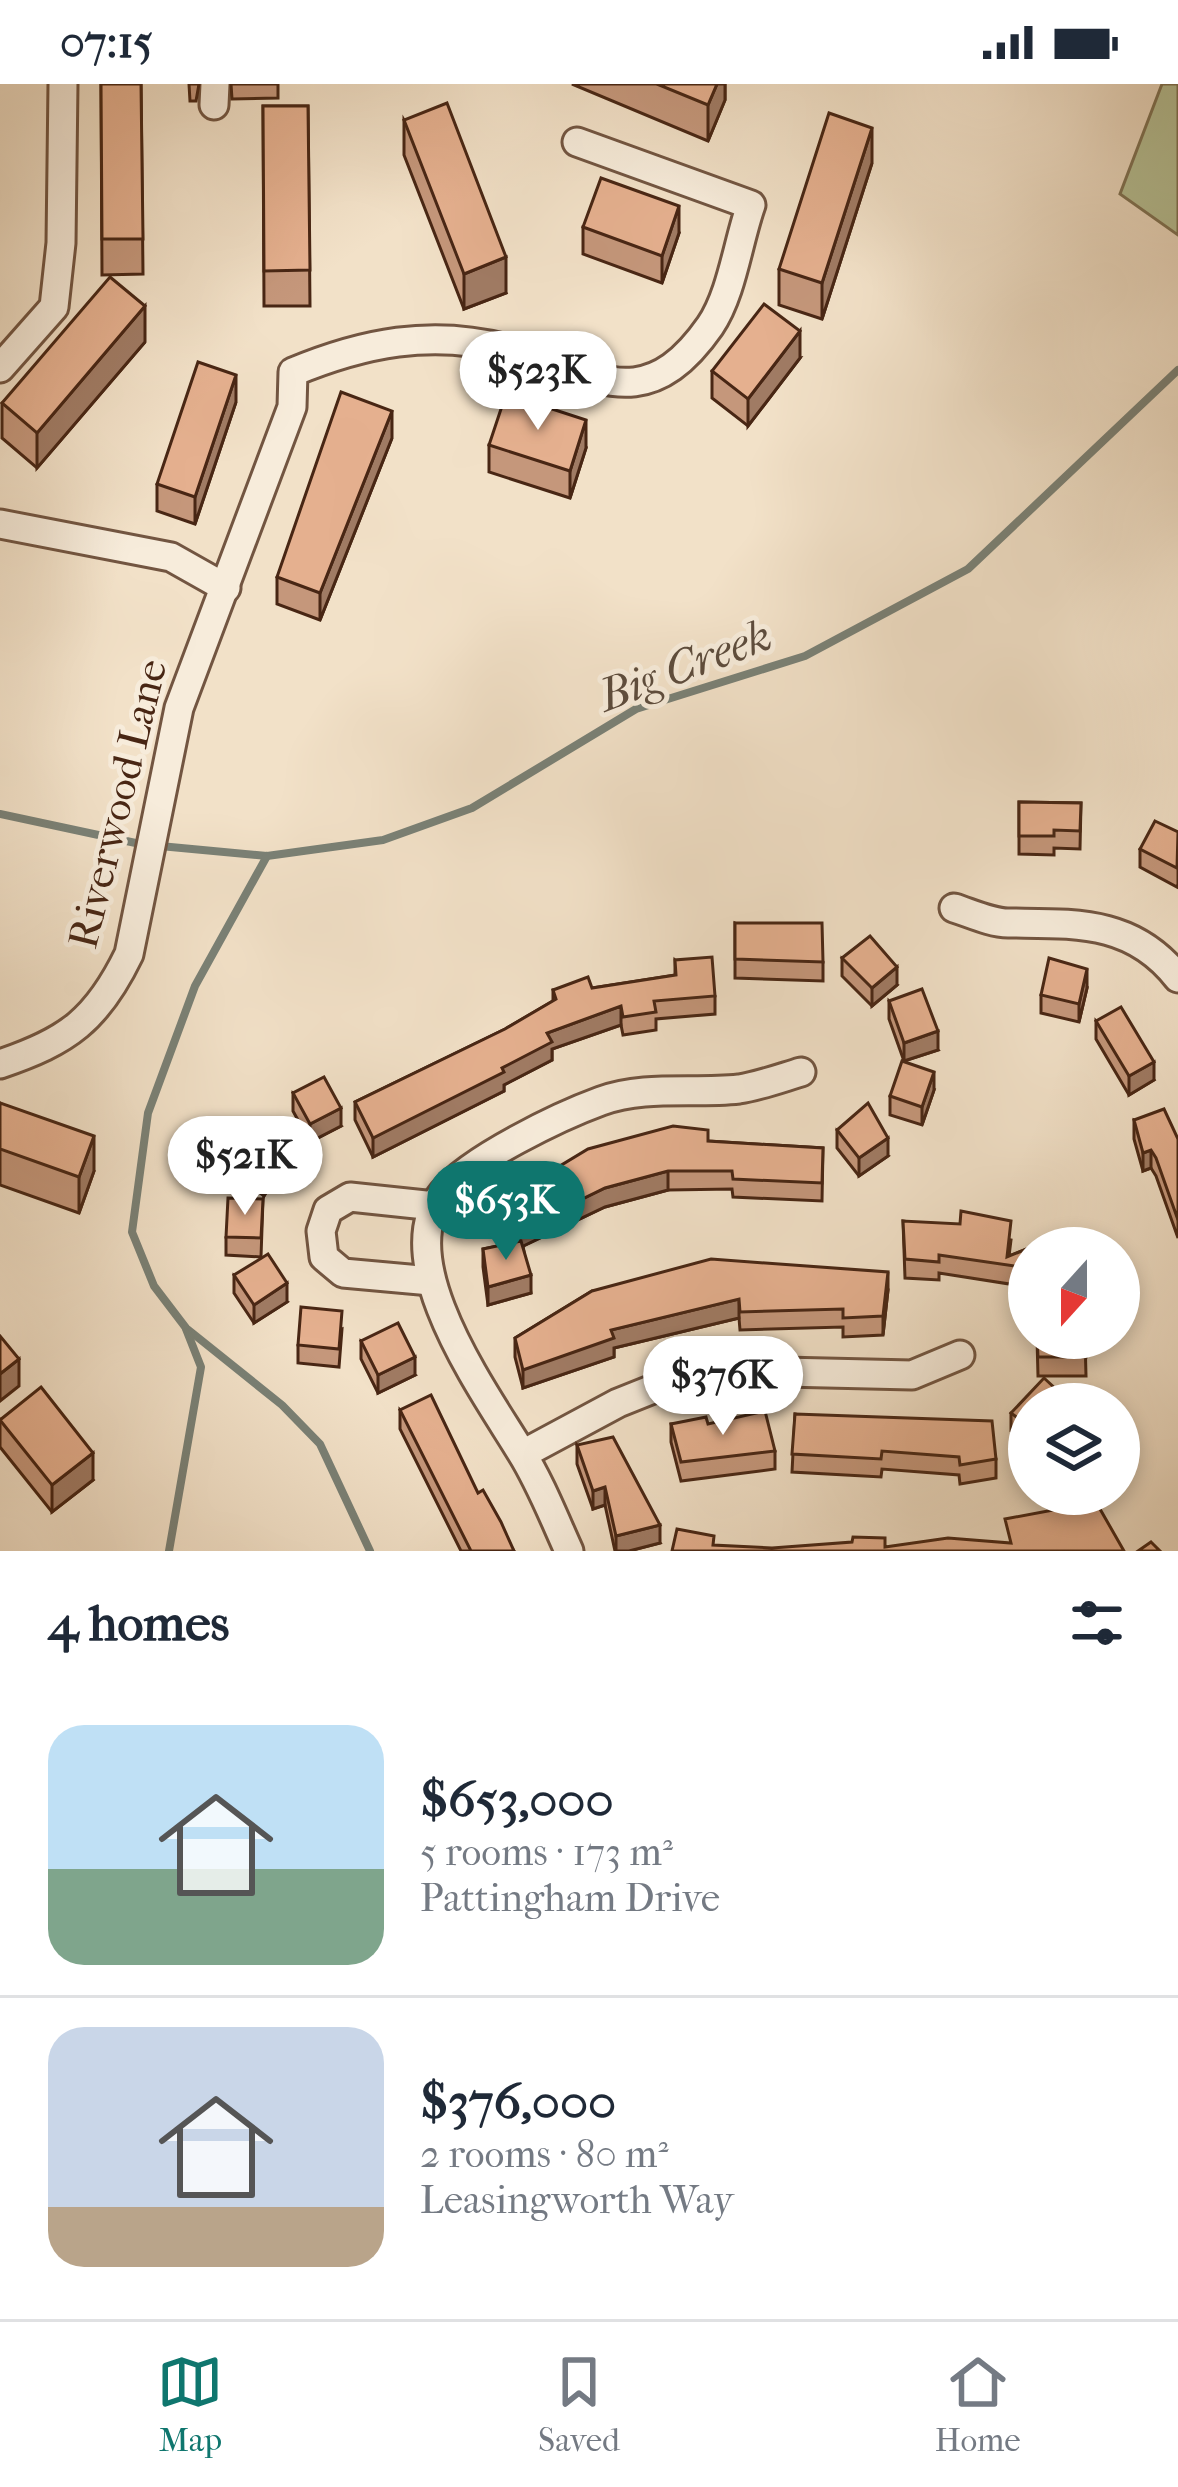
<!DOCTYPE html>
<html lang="en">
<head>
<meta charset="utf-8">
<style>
	body { margin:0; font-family:"IM FELL French Canon",serif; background:#f2f2f3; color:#1f2937; height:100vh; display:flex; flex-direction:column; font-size:45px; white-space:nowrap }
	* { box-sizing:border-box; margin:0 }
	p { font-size:39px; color:#747a83 }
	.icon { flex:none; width:66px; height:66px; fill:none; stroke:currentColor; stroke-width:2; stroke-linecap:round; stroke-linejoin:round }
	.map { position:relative; height:1467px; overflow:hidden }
	.drawer { display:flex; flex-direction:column; background:#fff; flex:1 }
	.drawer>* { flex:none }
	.needle { width:78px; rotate:201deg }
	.buttons { position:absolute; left:1008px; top:1143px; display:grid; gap:24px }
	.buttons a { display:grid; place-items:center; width:132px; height:132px; border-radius:50%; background:#fff; box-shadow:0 6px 18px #0003; font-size:60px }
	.price { position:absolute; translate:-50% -102px; padding:0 27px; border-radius:42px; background:#fff; color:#222; font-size:39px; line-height:78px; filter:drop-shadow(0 3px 6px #0008) }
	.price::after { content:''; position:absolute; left:50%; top:72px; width:36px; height:27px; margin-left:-18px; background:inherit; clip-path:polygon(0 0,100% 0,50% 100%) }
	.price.active { background:#0f766e; color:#fff }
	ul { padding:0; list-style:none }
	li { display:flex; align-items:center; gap:36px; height:300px; padding:0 48px }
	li+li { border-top:3px solid #e0e1e3 }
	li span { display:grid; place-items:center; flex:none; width:336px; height:240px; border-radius:36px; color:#555 }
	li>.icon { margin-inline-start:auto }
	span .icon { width:144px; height:144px; fill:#fffc; stroke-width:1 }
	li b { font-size:51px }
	h2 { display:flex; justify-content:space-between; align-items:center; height:144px; padding:0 48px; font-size:51px }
	.status { display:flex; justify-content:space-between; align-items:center; height:84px; padding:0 60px; background:#fff; direction:ltr }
	.status svg { height:33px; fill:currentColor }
	.dock { display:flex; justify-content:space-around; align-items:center; height:168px; border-top:3px solid #e0e1e3; background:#fff; font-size:33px; color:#747a83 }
	.dock a { display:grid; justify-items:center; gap:6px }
	.dock .active { color:#0f766e }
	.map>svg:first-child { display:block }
	.green { fill:#b7c398; stroke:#807456; stroke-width:3 }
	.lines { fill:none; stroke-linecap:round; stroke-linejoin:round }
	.stream { stroke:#7a8176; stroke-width:8 }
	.street-casing { stroke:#725541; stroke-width:33 }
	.street { stroke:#f7ecdb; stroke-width:27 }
	.wall { fill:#c5977b; stroke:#482614; stroke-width:3 }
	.shaded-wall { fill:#a07b64; stroke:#482614; stroke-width:3 }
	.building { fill:#e5b08f; stroke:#482614; stroke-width:3 }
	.labels { text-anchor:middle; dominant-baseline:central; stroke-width:10; stroke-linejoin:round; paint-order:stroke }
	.street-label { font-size:42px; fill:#482614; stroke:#f7ecdb }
	.water-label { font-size:45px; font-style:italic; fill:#5d4c3d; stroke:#f7ecdb }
</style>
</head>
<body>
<div class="status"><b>07:15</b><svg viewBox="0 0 49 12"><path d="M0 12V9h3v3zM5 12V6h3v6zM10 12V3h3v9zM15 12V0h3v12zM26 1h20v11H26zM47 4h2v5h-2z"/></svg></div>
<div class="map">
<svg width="1178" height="1467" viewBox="0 0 1178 1467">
	<rect width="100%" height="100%" fill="#f2e1c8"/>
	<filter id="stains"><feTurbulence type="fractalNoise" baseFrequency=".00167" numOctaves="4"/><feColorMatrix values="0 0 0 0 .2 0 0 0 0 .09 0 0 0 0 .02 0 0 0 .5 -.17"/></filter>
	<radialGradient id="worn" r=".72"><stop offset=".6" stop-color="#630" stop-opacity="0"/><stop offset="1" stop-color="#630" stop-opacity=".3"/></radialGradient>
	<polygon class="green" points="1162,0 1178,0 1178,151 1120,110"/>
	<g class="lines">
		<g class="stream">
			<polyline points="0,730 145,761"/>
			<polyline points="160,762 267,772 383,756 472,724 636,625 805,572 968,485 1178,286"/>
			<polyline points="267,772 195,902 148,1029 132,1148 154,1202 186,1244 282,1321 320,1360 370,1467"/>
			<polyline points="169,1467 201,1283 186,1245"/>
		</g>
		<defs>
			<g id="street">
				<polyline points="214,21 215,0"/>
				<polyline points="0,284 54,223 61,159 63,0"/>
				<polyline points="0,440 171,473 226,504"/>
				<path d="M954,824C970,829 991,839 1008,839C1073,840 1132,835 1178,894"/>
				<path d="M0,980C68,957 97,936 129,870L179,624L292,323L293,288C363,259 431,245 507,265C591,287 643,338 710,242C732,210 738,157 751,121L577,58"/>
				<polyline points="431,1197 343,1189 324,1173 321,1147 328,1126 350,1113 435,1122"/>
				<polyline points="523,1370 618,1319 678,1295 746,1287 912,1291 960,1271"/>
				<path d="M569,1467C554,1434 540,1398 521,1368C486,1310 388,1176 443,1109C470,1075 560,1032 601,1017C645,1001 693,1010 739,1005C759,1002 781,994 801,988"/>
			</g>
		</defs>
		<use href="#street" class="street-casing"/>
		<use href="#street" class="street"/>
	</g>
	<g class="wall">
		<polygon points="101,0 141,0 143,190 102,191"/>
		<polygon points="189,0 199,0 196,17 190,17"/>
		<polygon points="231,0 278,0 278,14 232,15"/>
		<polygon points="572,0 725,0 725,16 708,57"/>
		<polygon points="263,22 308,22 310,222 264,222"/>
		<polygon points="404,36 506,209 464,225 404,71"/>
		<polygon points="872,79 822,235 779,221 779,185"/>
		<polygon points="583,143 679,149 662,199 583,170"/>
		<polygon points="145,258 37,384 2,354 2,319"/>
		<polygon points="800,274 748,342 712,314 712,287"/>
		<polygon points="236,318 195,440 157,427 157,400"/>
		<polygon points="392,354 320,536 277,520 277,493"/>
		<polygon points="489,361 586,364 570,414 489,388"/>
		<polygon points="1019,718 1081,719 1080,765 1054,764 1054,771 1019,770"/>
		<polygon points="1178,748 1178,800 1177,803 1140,783 1140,765"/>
		<polygon points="735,839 823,878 823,897 735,894"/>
		<polygon points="842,874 897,901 872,922 842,892"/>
		<polygon points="675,876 715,912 715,930 656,935 656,946 623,951 621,941 552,965 552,976 504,1001 504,1007 373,1073 355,1036 355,1018 505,945 553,917 553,906 592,904 675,891"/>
		<polygon points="1087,904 1079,938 1041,929 1041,911"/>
		<polygon points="889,917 938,966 904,977 889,935"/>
		<polygon points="1096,937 1154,996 1129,1011 1096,955"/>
		<polygon points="934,1006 922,1041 890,1031 890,1012"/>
		<polygon points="293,1009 341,1042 310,1058 293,1027"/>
		<polygon points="0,1019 94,1087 79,1129 0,1101"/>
		<polygon points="1134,1036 1178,1055 1178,1154 1156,1092 1151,1084 1143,1087 1134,1055"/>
		<polygon points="837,1046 888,1072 859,1092 837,1064"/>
		<polygon points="708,1057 823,1064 822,1117 733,1113 732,1105 668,1106 605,1123 523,1162 531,1209 488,1221 483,1183 483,1165 518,1158 505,1117 505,1099"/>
		<polygon points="236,1072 284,1079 264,1112 236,1090"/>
		<polygon points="263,1115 261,1173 226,1171 226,1153"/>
		<polygon points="903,1137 1011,1156 1009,1172 1029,1164 1029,1229 1022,1202 939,1189 939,1196 905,1194"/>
		<polygon points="234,1191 287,1218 254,1239 234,1209"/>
		<polygon points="888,1206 883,1251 843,1253 843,1243 740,1246 739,1234 614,1264 614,1273 523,1304 515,1273 515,1254 592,1207"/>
		<polygon points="342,1245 339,1283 298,1279 298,1261"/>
		<polygon points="1037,1254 1085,1254 1086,1292 1038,1292"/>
		<polygon points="361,1257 415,1291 378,1309 361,1275"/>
		<polygon points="1029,1320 1029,1360 1011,1347 1011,1329"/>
		<polygon points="400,1326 478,1409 514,1467 461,1467 400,1345"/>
		<polygon points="795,1330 996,1375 996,1394 960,1400 959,1391 882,1385 881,1393 792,1388"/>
		<polygon points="0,1335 93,1396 52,1428 0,1363"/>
		<polygon points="671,1340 708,1340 775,1367 775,1385 681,1397 671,1358"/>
		<polygon points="577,1361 660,1459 629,1467 615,1467 605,1421 593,1425 577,1380"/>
	</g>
	<g class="shaded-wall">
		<polygon points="717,0 725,0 725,16 708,57 708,21"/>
		<polygon points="872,44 872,79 822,235 822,199"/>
		<polygon points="679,122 679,149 662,199 662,172"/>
		<polygon points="506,173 506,209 464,225 464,190"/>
		<polygon points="145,222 145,258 37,384 37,349"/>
		<polygon points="800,247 800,274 748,342 748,315"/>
		<polygon points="236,291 236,318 195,440 195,413"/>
		<polygon points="392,327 392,354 320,536 320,509"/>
		<polygon points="586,336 586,364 570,414 570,387"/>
		<polygon points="897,883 897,901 872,922 872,904"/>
		<polygon points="1087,885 1087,904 1079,938 1079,920"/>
		<polygon points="621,922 621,941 552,965 552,976 504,1001 504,1007 373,1073 373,1054 502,984 547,949"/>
		<polygon points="938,947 938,966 904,977 904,959"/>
		<polygon points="1154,978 1154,996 1129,1011 1129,992"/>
		<polygon points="934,988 934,1006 922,1041 922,1023"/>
		<polygon points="341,1024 341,1042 310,1058 310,1040"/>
		<polygon points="94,1052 94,1087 79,1129 79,1093"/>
		<polygon points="888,1054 888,1072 859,1092 859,1074"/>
		<polygon points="284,1061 284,1079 264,1112 264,1094"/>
		<polygon points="1151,1066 1151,1084 1143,1087 1143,1069"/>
		<polygon points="668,1087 668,1106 605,1123 519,1164 519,1146 605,1104"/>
		<polygon points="888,1188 888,1206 883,1251 883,1232"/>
		<polygon points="531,1191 531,1209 488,1221 488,1203"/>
		<polygon points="287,1199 287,1218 254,1239 254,1221"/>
		<polygon points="739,1215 739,1234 614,1264 614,1273 523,1304 523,1286 611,1246"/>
		<polygon points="415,1273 415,1291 378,1309 378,1291"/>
		<polygon points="19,1275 19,1302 0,1317 0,1290"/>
		<polygon points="93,1369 93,1396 52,1428 52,1401"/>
		<polygon points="605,1403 605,1421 593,1425 593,1407"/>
		<polygon points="660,1441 660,1459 629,1467 616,1467 616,1452"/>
	</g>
	<g class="building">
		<polygon points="101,0 141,0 143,155 102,155"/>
		<polygon points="657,0 717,0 708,21"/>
		<polygon points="447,19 506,173 464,190 404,36"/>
		<polygon points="263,22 308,22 310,186 264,187"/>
		<polygon points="829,29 872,44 822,199 779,185"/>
		<polygon points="601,94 679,122 662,172 583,143"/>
		<polygon points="110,193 145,222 37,349 2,319"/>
		<polygon points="764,220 800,247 748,315 712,287"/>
		<polygon points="198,278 236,291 195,413 157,400"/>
		<polygon points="341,308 392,327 320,509 277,493"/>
		<polygon points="506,310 586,336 570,387 489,361"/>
		<polygon points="1019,718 1081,719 1080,747 1054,746 1054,752 1019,752"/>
		<polygon points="1155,737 1178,748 1177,784 1140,765"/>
		<polygon points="735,839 822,839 823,878 735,875"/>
		<polygon points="870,852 897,883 872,904 842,874"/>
		<polygon points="712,873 715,912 654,917 656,928 623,933 621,922 547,949 552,958 502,984 504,988 373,1054 355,1018 505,945 556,915 553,906 588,893 592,904 676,891 675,876"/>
		<polygon points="1049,874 1087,885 1079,920 1041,911"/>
		<polygon points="922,905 938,947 904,959 889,917"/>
		<polygon points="1121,923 1154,978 1129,992 1096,937"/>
		<polygon points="902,977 934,988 922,1023 890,1012"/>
		<polygon points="324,993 341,1024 310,1040 293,1009"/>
		<polygon points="0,1019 94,1052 79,1093 0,1065"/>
		<polygon points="868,1019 888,1054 859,1074 837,1046"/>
		<polygon points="1164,1025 1178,1055 1178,1136 1156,1074 1151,1066 1143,1069 1134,1036"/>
		<polygon points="259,1041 284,1061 264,1094 236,1072"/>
		<polygon points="673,1042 708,1046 708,1057 823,1064 822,1099 733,1095 732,1087 668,1087 605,1104 519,1146 505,1099 558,1083 588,1065"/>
		<polygon points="228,1114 263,1115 261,1154 226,1153"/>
		<polygon points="961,1127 1011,1137 1007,1173 1051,1155 1057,1164 1029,1164 1029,1211 1022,1183 939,1171 939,1178 905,1175 903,1137 960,1140"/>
		<polygon points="521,1157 531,1191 488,1203 483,1165"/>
		<polygon points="268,1170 287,1199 254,1221 234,1191"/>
		<polygon points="711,1175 888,1188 883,1232 843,1234 843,1225 740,1228 739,1215 611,1246 614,1254 523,1286 515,1254 592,1207"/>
		<polygon points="301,1223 342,1227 339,1265 298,1261"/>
		<polygon points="398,1239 415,1273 378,1291 361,1257"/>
		<polygon points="0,1252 19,1275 0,1290"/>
		<polygon points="1037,1254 1085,1254 1086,1273 1038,1273"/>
		<polygon points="1044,1294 1072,1320 1029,1320 1029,1342 1011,1329"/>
		<polygon points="41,1303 93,1369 52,1401 0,1336"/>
		<polygon points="431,1311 478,1409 483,1406 501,1438 514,1467 471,1467 400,1326"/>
		<polygon points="765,1327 775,1367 681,1378 671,1340 706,1333 708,1340"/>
		<polygon points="795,1330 992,1337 996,1375 960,1381 959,1373 882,1367 881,1375 792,1370"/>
		<polygon points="613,1353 660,1441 616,1452 605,1403 593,1407 577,1361"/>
		<polygon points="1096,1418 1124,1467 672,1467 677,1445 714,1452 713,1461 772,1464 852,1458 853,1453 885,1454 885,1463 948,1454 1011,1459 1005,1435"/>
		<polygon points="1151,1458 1160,1467 1138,1467"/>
	</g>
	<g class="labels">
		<g class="street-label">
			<text transform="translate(118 720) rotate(-76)">Riverwood Lane</text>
		</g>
		<g class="water-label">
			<text transform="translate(685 582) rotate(-21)">Big Creek</text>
		</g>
	</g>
	<rect width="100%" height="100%" filter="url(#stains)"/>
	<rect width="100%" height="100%" fill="url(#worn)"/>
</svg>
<div class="buttons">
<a><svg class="needle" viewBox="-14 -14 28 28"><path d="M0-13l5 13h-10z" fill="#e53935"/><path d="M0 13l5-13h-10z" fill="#747a83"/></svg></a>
<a><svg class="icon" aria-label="layers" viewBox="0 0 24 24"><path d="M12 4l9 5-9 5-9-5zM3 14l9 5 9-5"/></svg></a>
</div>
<b class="price" style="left:538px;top:349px">$523K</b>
<b class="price" style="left:245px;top:1134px">$521K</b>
<b class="price active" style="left:506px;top:1179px">$653K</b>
<b class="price" style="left:723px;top:1354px">$376K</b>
</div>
<section class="drawer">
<h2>4 homes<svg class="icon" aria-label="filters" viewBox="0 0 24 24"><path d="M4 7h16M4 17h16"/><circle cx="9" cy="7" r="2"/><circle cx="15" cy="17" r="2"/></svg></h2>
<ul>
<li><span style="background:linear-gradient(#bfe0f5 60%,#7fa58c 0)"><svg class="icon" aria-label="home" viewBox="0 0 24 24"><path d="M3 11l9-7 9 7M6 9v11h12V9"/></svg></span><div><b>$653,000</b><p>5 rooms · 173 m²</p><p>Pattingham Drive</p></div></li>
<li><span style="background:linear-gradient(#c9d6e8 75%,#b9a48a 0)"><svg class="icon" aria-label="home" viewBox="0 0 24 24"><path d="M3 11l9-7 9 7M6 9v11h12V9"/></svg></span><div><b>$376,000</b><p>2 rooms · 80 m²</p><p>Leasingworth Way</p></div></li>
</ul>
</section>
<nav class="dock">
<a class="active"><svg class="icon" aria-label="map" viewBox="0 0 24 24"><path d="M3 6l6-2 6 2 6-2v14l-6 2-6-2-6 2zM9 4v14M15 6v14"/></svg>Map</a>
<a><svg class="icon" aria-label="saved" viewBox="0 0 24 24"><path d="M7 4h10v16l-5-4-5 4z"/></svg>Saved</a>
<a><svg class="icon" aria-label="home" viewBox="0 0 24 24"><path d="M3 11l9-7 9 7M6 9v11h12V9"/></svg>Home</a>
</nav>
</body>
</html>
